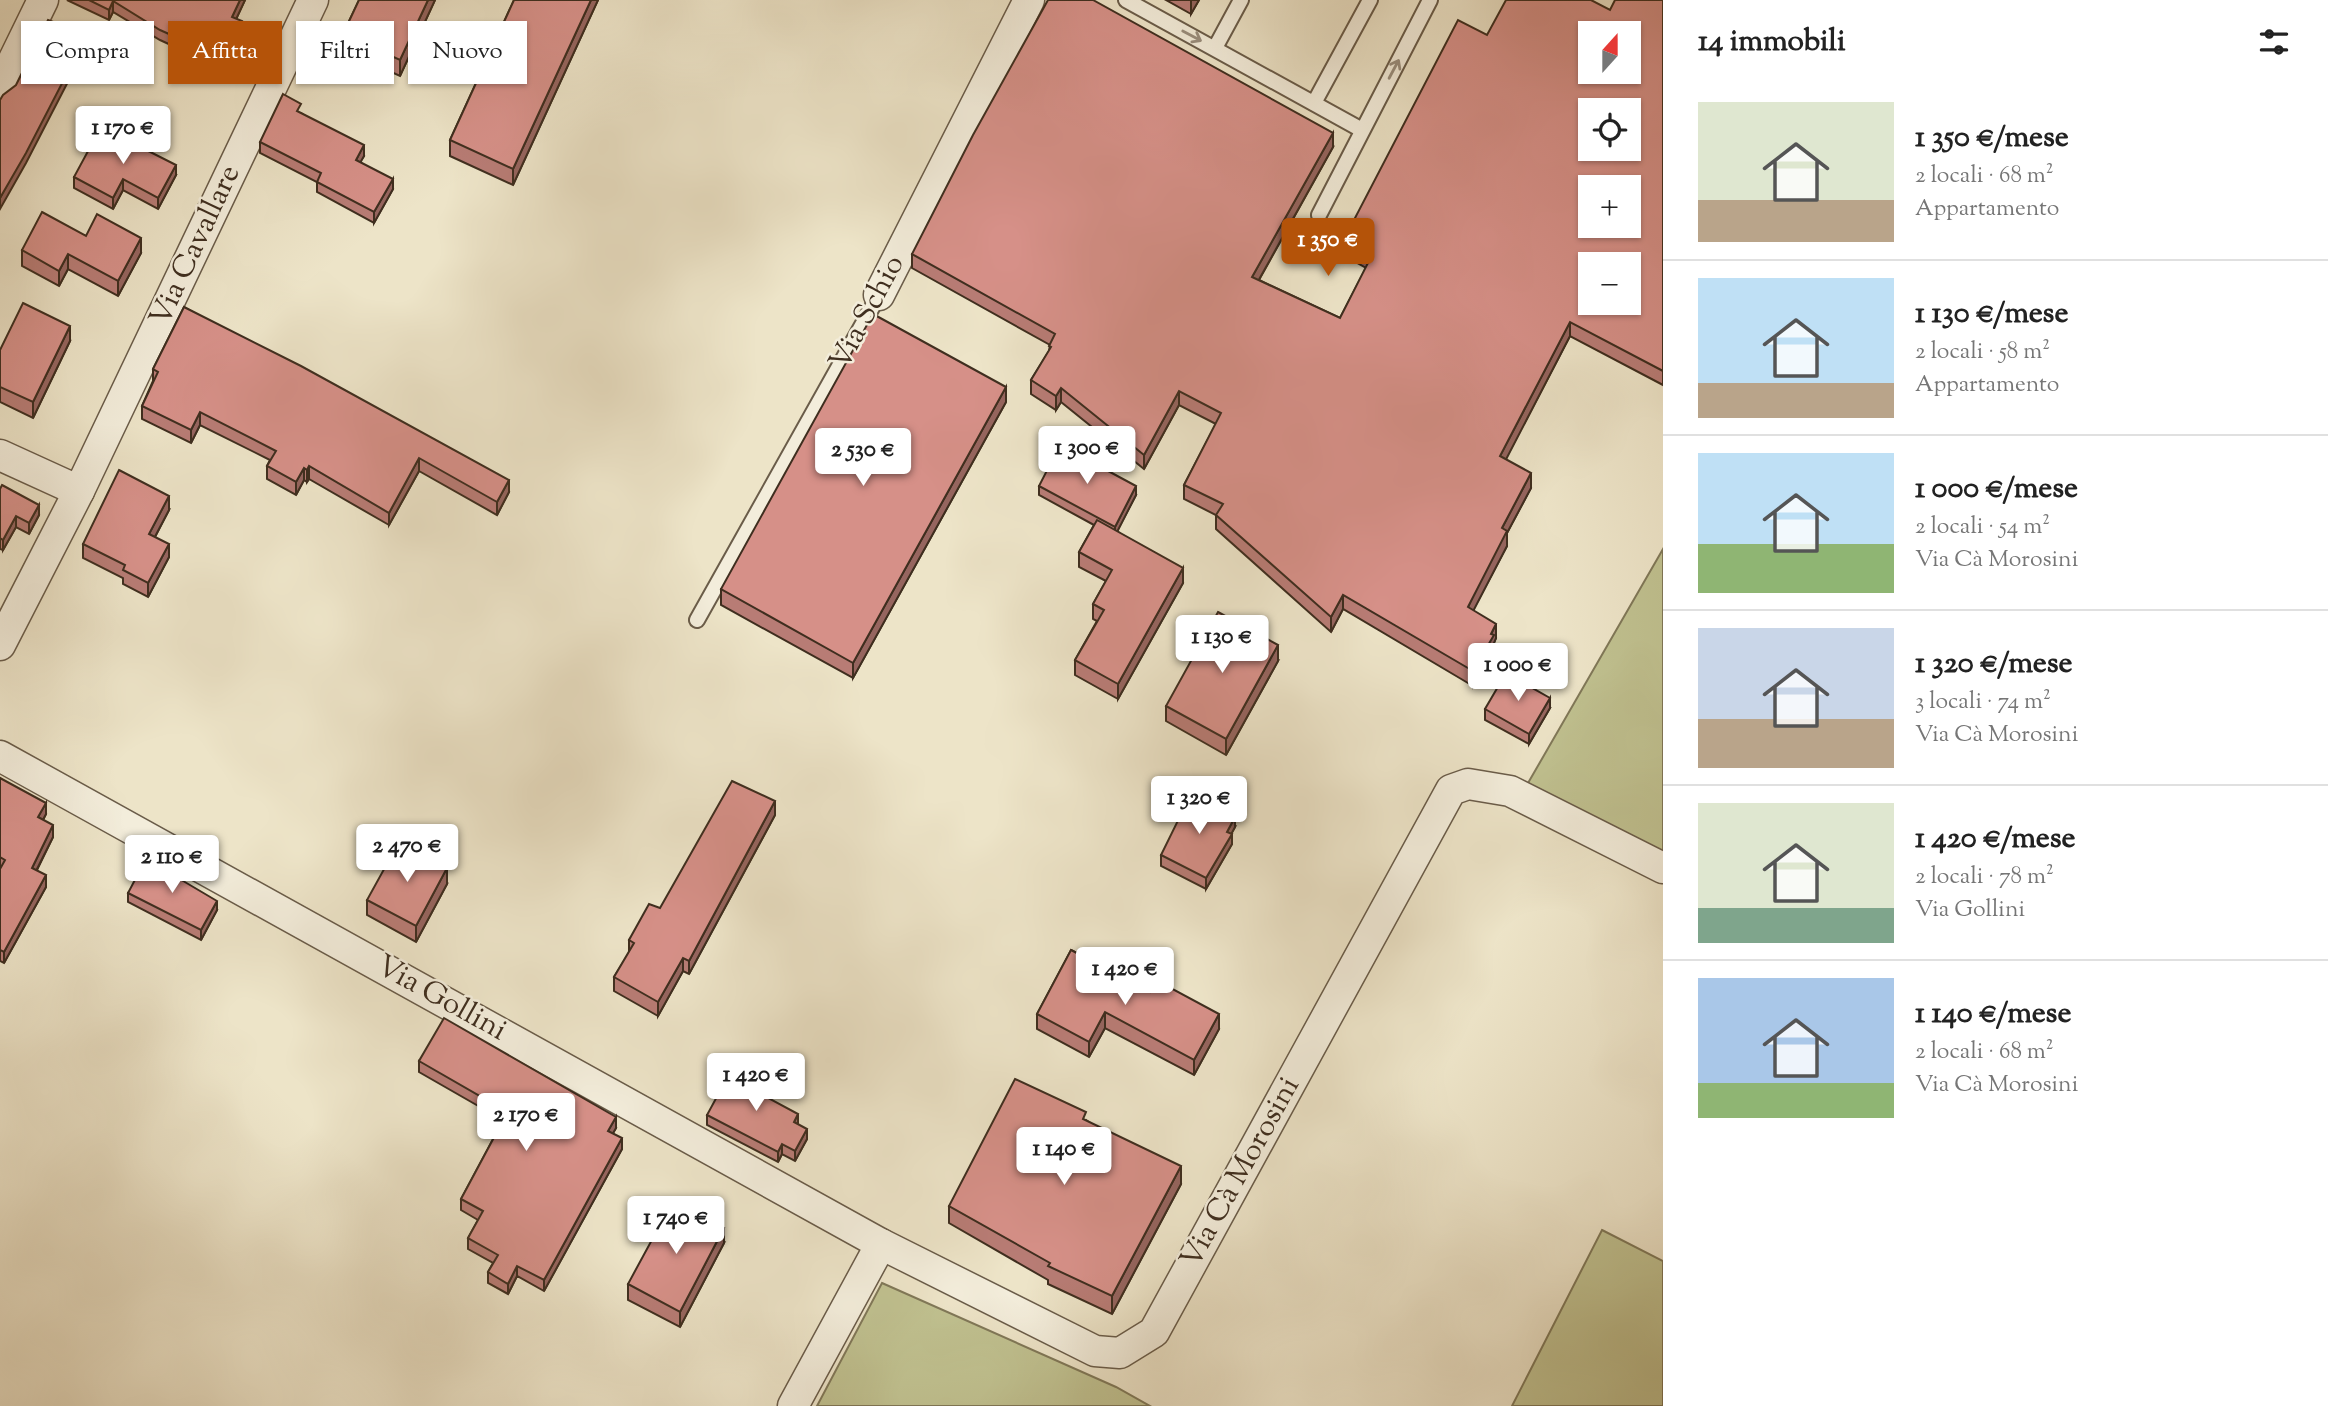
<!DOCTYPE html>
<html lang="it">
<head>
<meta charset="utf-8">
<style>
	body { margin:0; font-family:"Sorts Mill Goudy",serif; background:#f6f6f6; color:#222; height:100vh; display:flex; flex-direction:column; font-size:26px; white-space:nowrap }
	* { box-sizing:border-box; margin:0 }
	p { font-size:23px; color:#767676 }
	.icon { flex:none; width:38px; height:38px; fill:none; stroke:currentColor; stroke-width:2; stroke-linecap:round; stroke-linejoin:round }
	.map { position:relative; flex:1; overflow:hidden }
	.drawer { display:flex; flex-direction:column; background:#fff; width:665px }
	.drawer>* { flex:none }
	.top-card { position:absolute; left:21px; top:21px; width:665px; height:63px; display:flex; gap:14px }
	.needle { width:46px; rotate:21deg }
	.controls { position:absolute; left:1578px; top:21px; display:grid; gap:14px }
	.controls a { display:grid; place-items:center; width:63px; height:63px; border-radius:0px; background:#fff; box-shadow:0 2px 5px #0004; font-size:35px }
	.price { position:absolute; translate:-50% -60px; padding:0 16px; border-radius:7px; background:#fff; color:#222; font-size:23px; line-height:46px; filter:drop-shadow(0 2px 4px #0008) }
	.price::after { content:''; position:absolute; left:50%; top:42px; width:21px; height:16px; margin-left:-10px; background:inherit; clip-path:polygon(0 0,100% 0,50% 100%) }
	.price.on { background:#b45309; color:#fff }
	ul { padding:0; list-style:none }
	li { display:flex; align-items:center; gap:21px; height:175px; padding:0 35px }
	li+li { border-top:2px solid #e0e0e0 }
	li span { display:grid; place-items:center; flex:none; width:196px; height:140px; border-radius:0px; color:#555 }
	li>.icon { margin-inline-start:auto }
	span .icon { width:84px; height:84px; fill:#fffc; stroke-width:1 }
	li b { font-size:30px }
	h2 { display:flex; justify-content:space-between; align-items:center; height:84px; padding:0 35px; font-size:30px }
	.pill { padding:0 24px; border-radius:0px; background:#fff; box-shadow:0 2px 5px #0004; font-size:24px; line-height:63px }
	.pill.on { background:#b45309; color:#fff }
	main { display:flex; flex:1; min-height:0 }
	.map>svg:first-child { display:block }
	.green { fill:#c0c190; stroke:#807858; stroke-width:2 }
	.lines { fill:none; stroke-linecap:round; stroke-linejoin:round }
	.lane-casing { stroke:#6a5c49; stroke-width:18 }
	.street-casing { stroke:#6a5c49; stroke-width:33 }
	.lane { stroke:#f3eddb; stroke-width:14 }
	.street { stroke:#f3eddb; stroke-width:30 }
	.wall { fill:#b87c75; stroke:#3f2e1f; stroke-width:2 }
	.shaded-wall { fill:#96655f; stroke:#3f2e1f; stroke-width:2 }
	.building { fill:#d69088; stroke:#3f2e1f; stroke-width:2; fill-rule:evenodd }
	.oneway { stroke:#998e7d }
	.labels { text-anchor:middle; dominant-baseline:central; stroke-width:5; stroke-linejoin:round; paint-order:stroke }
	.street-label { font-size:30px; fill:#3f2e1f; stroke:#f3eddb }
</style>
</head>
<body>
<main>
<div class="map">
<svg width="1663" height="1406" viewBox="0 0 1663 1406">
	<rect width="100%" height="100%" fill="#ede4c8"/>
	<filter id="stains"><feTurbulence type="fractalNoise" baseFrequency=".00286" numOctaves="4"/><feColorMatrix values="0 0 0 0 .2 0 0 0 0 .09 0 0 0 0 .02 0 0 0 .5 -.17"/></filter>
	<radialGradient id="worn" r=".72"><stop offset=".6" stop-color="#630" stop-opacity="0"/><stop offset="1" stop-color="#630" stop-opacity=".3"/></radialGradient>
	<g class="green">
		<polygon points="1663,549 1663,856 1524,790"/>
		<polygon points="1602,1230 1663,1261 1663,1406 1512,1406"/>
		<polygon points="882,1283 1116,1387 1150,1406 817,1406"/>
	</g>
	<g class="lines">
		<defs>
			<g id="lane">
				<polyline points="1126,0 1362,130"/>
				<polyline points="1215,48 1241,0"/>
				<polyline points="1314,103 1370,0"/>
				<polyline points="1319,215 1430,0"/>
				<polyline points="697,620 879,295"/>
			</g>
			<g id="street">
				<polyline points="0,88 43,0"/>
				<polyline points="879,295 1029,0"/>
				<polyline points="0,455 79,491"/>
				<polyline points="0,645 79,491 313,0"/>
				<polyline points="0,756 881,1244 1095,1351 1120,1353 1154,1332 1451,790 1468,784 1510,791 1663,868"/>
				<polyline points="793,1406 881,1244"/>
			</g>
		</defs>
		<use href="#lane" class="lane-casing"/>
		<use href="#street" class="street-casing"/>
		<use href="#lane" class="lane"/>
		<use href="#street" class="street"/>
	</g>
	<g class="wall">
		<polygon points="67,0 245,0 236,19 242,32 225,70 160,40 113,12 109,20"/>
		<polygon points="359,0 435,0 400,76 343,50 343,34"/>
		<polygon points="514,0 598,0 513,185 450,156 450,140"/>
		<polygon points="1166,0 1199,0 1191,14"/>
		<polygon points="1663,0 1663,385 1570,336 1505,460 1531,488 1507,533 1507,546 1473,610 1496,638 1494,643 1494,650 1473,686 1343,609 1331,632 1216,529 1216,515 1184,499 1184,485 1216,424 1179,405 1144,469 1061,402 1056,410 1031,394 1031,380 1049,351 1050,345 912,268 912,254 1333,147 1259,280 1340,318 1366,268 1343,255 1343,241 1487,35"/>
		<polygon points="301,113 364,156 360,162 393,189 374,223 317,192 317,182 260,153 260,142"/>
		<polygon points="176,175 158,209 123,190 113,209 74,188 74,177"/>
		<polygon points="86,236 141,253 118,296 68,269 59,286 22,266 22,250"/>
		<polygon points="184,307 509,492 497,515 419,471 389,525 309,479 307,482 304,480 296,495 267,479 267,466 270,460 200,425 191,443 142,419 142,406 153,381 153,369"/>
		<polygon points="70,341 33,418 0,402 0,350"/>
		<polygon points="1006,402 853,678 721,605 721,589"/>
		<polygon points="1039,486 1136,495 1117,531 1183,583 1118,699 1075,675 1075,660 1097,621 1093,619 1093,604 1106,581 1079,567 1079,552 1094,525 1039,495"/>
		<polygon points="0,489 39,515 29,534 16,527 3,550 0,549"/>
		<polygon points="169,510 155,537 169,557 148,597 123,584 123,578 83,558 83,544"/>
		<polygon points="1278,661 1226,755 1166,721 1166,706"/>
		<polygon points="1550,708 1529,744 1485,720 1485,709"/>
		<polygon points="0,778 46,814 43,820 53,837 37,870 46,887 4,963 0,961"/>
		<polygon points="775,815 689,974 683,971 658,1016 614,991 614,977 629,953 629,940 660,908"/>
		<polygon points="1235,827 1231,834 1232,844 1206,889 1161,866 1161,855"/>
		<polygon points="447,884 416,942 367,915 367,900"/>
		<polygon points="128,893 217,910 201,940 128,902"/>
		<polygon points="1071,950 1219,1029 1194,1075 1105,1028 1089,1057 1037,1029 1037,1014"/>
		<polygon points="419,1061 616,1128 613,1133 622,1149 544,1291 517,1276 508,1294 488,1283 488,1272 493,1263 468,1249 468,1238 478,1220 461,1210 461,1199 500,1126 480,1115 480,1107 419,1072"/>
		<polygon points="762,1093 761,1094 798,1125 807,1139 795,1161 782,1154 778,1162 707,1125 707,1115"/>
		<polygon points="1086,1120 1181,1184 1112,1314 1048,1284 1048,1280 949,1223 949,1206"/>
		<polygon points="724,1243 680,1327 628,1300 628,1284"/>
	</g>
	<g class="shaded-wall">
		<polygon points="240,0 245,0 232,28 232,17"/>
		<polygon points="428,0 435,0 400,76 400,60"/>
		<polygon points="591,0 598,0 513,185 513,169"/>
		<polygon points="1191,0 1199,0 1191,14"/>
		<polygon points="113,1 113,12 109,20 109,10"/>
		<polygon points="242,21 242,32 225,70 225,59"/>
		<polygon points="87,35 87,45 26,163 0,209 0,198"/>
		<polygon points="1333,133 1333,147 1252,292 1252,277"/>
		<polygon points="364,145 364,156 356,170 356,160"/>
		<polygon points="176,165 176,175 158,209 158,198"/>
		<polygon points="123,179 123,190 113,209 113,198"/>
		<polygon points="393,179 393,189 374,223 374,212"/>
		<polygon points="141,238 141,253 118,296 118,281"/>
		<polygon points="68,254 68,269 59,286 59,271"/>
		<polygon points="1570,322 1570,336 1500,471 1500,456"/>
		<polygon points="70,326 70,341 33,418 33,402"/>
		<polygon points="1006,387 1006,402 853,678 853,663"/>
		<polygon points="1061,388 1061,402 1056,410 1056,396"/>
		<polygon points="1179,391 1179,405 1144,469 1144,455"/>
		<polygon points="200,412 200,425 191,443 191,430"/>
		<polygon points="419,458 419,471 389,525 389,513"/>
		<polygon points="309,466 309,479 307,482 307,470"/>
		<polygon points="304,468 304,480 296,495 296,482"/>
		<polygon points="1531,473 1531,488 1507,533 1507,546 1468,621 1468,607 1502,528"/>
		<polygon points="509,480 509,492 497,515 497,502"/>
		<polygon points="1136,486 1136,495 1115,536 1115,527"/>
		<polygon points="169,496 169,510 149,548 149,534"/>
		<polygon points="39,505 39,515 29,534 29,523"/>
		<polygon points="16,516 16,527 3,550 3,540"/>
		<polygon points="169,544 169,557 148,597 148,583"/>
		<polygon points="1183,568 1183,583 1118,699 1118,684"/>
		<polygon points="1343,595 1343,609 1331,632 1331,617"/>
		<polygon points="1496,624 1496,638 1494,643 1494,650 1473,686 1473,671"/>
		<polygon points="1278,645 1278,661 1226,755 1226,739"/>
		<polygon points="1550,698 1550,708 1529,744 1529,734"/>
		<polygon points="775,801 775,815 689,974 689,961"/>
		<polygon points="46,803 46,814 38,829 38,817"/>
		<polygon points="1235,817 1235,827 1227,842 1227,832"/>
		<polygon points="53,825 53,837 32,879 32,868"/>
		<polygon points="1232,834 1232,844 1206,889 1206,878"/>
		<polygon points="447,868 447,884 416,942 416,926"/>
		<polygon points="46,875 46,887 4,963 4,952"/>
		<polygon points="217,901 217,910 201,940 201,930"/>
		<polygon points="683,958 683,971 658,1016 658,1002"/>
		<polygon points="1105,1012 1105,1028 1089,1057 1089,1042"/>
		<polygon points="1219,1014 1219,1029 1194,1075 1194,1060"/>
		<polygon points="762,1082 762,1093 757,1102 757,1092"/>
		<polygon points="798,1114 798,1124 794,1132 794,1122"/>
		<polygon points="616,1117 616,1128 608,1142 608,1131"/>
		<polygon points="807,1129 807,1139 795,1161 795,1151"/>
		<polygon points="622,1138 622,1149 544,1291 544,1280"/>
		<polygon points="782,1144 782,1154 778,1162 778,1152"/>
		<polygon points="1181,1166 1181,1184 1112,1314 1112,1296"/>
		<polygon points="724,1228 724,1243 680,1327 680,1312"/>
		<polygon points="517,1266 517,1276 508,1294 508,1284"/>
	</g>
	<g class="building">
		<polygon points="89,0 240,0 232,17 242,21 225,59 160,30 113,1 109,10"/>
		<polygon points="359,0 428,0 400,60 343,34"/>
		<polygon points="514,0 591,0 513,169 450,140"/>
		<path d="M1048,0H1093L1333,133L1252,277L1340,318L1371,257L1343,241L1458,20L1487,35L1506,0H1591L1610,10L1615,0H1663V371L1570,322L1500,456L1531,473L1502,528L1507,531L1468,607L1496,624L1491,634L1494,635L1473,671L1343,595L1331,617L1216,515L1223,504L1184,485L1221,413L1179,391L1144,455L1061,388L1056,396L1031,380L1051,347L1049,346L1055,334L912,254L973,135ZM1591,33H1629V72H1591ZM1591,110H1629V149H1591ZM1591,187H1629V226H1591ZM1591,264H1629V303H1591Z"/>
		<polygon points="48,20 87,35 26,153 0,198 0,100 3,95 16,85"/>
		<polygon points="283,94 301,104 297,111 364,145 356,160 393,179 374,212 317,182 321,173 260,142"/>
		<polygon points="101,127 176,165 158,198 123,179 113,198 74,177"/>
		<polygon points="42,212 86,236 97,214 141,238 118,281 68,254 59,271 22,250"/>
		<polygon points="23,303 70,326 33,402 0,387 0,350"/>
		<polygon points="184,307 301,366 509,480 497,502 419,458 389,513 309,466 307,470 304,468 296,482 267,466 276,451 200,412 191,430 142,406 158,372 153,369"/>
		<polygon points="873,314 1006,387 853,663 721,589"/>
		<polygon points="1060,445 1136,486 1115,527 1039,486"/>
		<polygon points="119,470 169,496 149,534 169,544 148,583 123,570 125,565 83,544"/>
		<polygon points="2,485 39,505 29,523 16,516 3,540 0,538 0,489"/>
		<polygon points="1097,520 1183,568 1118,684 1075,660 1104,610 1093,604 1112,570 1079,552"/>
		<polygon points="1218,612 1278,645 1226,739 1166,706"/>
		<polygon points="1506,673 1550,698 1529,734 1485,709"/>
		<polygon points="0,778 46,803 38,817 53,825 32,868 46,875 4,952 0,950 0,869 5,860 0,857"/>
		<polygon points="732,781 775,801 689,961 683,958 658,1002 614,977 634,943 629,940 649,904 660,908"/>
		<polygon points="1191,794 1235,817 1227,832 1232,834 1206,878 1161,855"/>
		<polygon points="399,842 447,868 416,926 367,900"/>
		<polygon points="146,859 217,901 201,930 128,893"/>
		<polygon points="1071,950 1150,992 1156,980 1219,1014 1194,1060 1105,1012 1089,1042 1037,1014"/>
		<polygon points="444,1018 616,1117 608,1131 622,1138 544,1280 517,1266 508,1284 488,1272 498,1255 468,1238 483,1211 461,1199 505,1117 480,1104 483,1098 419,1061"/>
		<polygon points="733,1067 762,1082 757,1092 798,1114 794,1122 807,1129 795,1151 782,1144 778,1152 707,1115"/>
		<polygon points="1015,1079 1086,1112 1083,1119 1181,1166 1112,1296 1048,1266 1050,1263 949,1206"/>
		<polygon points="673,1201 724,1228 680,1312 628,1284"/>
	</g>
	<defs><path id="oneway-shaft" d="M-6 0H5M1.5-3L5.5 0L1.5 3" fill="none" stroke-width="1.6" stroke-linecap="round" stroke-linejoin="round" transform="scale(1.75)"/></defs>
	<g class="oneway">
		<use href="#oneway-shaft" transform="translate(1192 36) rotate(28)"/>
		<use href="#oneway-shaft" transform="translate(1394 69) rotate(-62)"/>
	</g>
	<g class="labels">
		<g class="street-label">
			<text transform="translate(196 246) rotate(-65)">Via Cavallare</text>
			<text transform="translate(868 313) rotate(-62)">Via Schio</text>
			<text transform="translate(441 999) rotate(29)">Via Gollini</text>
			<text transform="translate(1241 1173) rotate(-61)">Via Cà Morosini</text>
		</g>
	</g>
	<rect width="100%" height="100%" filter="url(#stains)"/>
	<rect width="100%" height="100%" fill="url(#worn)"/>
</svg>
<div class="controls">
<a><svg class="needle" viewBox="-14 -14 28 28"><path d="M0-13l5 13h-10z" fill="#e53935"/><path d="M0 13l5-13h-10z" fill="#767676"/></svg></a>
<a><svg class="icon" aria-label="locate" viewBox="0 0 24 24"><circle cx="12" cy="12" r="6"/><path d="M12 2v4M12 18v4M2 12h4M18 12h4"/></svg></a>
<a>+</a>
<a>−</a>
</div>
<b class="price" style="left:123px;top:166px">1 170 €</b>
<b class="price on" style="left:1328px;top:278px">1 350 €</b>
<b class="price" style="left:1087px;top:486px">1 300 €</b>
<b class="price" style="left:863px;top:488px">2 530 €</b>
<b class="price" style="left:1222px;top:675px">1 130 €</b>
<b class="price" style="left:1518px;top:703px">1 000 €</b>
<b class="price" style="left:1199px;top:836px">1 320 €</b>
<b class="price" style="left:407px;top:884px">2 470 €</b>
<b class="price" style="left:172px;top:895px">2 110 €</b>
<b class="price" style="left:1125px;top:1007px">1 420 €</b>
<b class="price" style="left:756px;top:1113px">1 420 €</b>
<b class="price" style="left:526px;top:1153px">2 170 €</b>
<b class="price" style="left:1064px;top:1187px">1 140 €</b>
<b class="price" style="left:676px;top:1256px">1 740 €</b>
<div class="top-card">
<a class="pill">Compra</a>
<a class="pill on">Affitta</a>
<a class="pill">Filtri</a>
<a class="pill">Nuovo</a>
</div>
</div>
<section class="drawer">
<h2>14 immobili<svg class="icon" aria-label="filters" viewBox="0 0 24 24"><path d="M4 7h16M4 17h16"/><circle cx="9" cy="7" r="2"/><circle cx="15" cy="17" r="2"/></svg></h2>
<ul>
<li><span style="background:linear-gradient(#dfe7d0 70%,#b9a48a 0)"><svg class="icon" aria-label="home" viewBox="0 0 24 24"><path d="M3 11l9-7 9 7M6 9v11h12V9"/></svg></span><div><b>1 350 €/mese</b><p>2 locali · 68 m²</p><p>Appartamento</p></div></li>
<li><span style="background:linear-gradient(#bfe0f5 75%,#b9a48a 0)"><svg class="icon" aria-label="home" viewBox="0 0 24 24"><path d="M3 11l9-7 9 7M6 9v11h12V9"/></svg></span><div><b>1 130 €/mese</b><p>2 locali · 58 m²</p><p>Appartamento</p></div></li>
<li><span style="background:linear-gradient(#bfe0f5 65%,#8fb573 0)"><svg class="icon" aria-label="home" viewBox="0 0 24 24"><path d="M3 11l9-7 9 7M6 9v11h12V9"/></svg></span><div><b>1 000 €/mese</b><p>2 locali · 54 m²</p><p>Via Cà Morosini</p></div></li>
<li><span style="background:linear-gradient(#c9d6e8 65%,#b9a48a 0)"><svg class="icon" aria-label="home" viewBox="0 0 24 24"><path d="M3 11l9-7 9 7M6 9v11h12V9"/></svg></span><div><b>1 320 €/mese</b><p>3 locali · 74 m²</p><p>Via Cà Morosini</p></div></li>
<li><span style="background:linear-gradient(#dfe7d0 75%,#7fa58c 0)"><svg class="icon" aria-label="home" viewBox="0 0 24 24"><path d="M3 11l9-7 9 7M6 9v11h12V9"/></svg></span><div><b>1 420 €/mese</b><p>2 locali · 78 m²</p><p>Via Gollini</p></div></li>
<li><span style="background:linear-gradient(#a9c7e8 75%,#8fb573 0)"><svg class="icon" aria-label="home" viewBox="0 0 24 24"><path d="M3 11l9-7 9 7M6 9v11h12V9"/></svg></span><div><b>1 140 €/mese</b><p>2 locali · 68 m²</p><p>Via Cà Morosini</p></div></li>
</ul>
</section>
</main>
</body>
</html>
